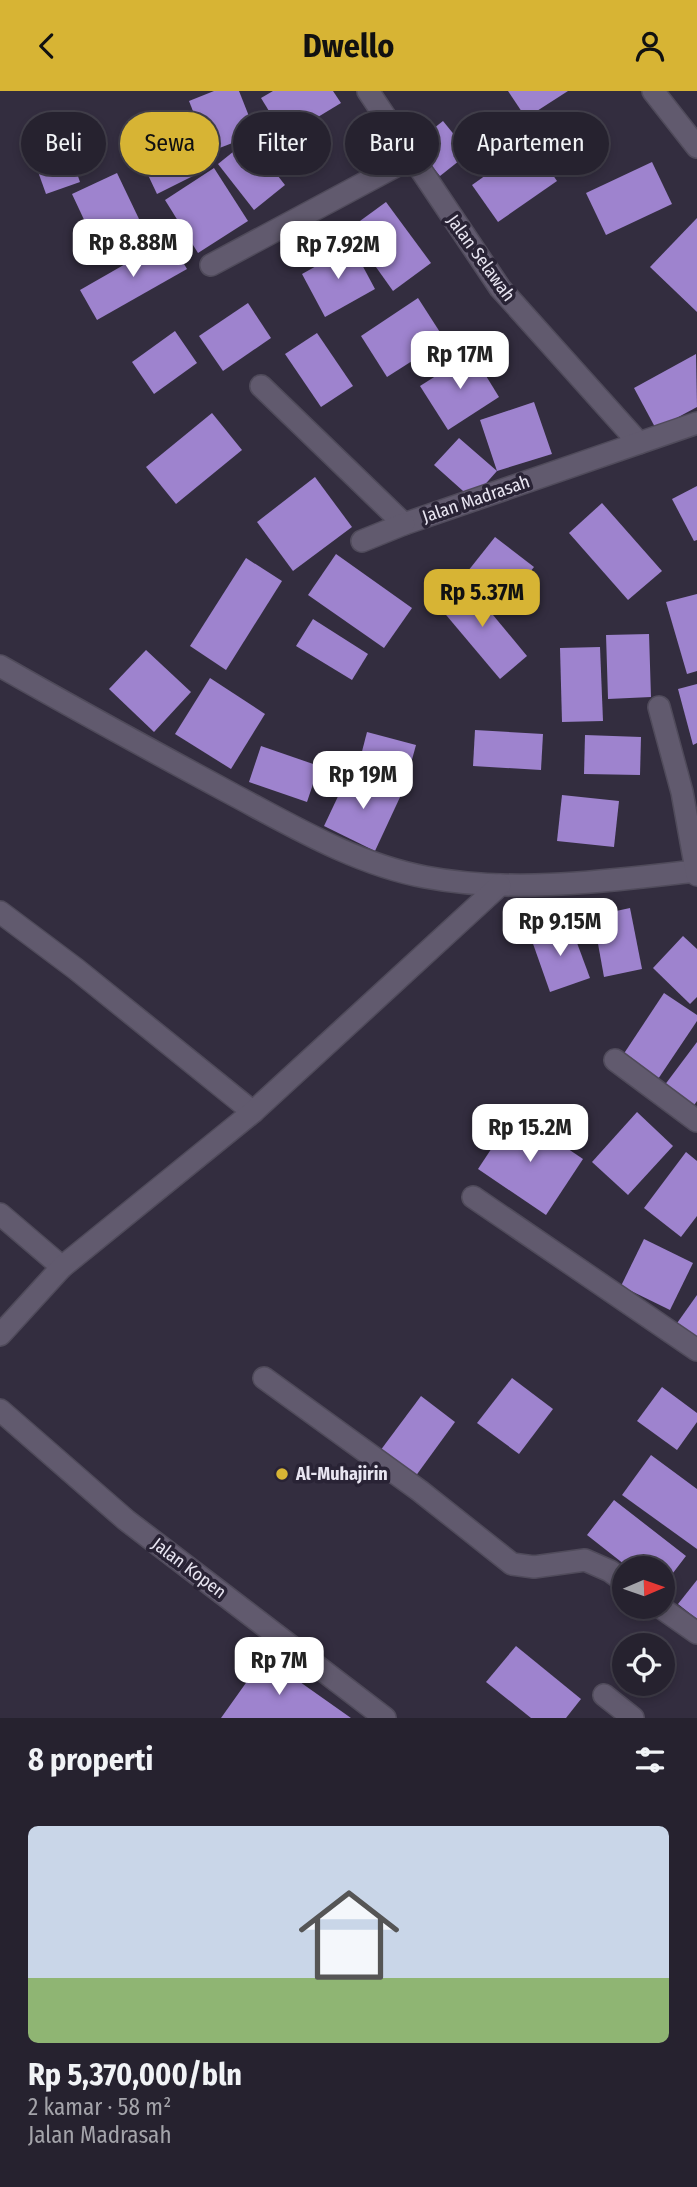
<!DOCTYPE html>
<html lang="id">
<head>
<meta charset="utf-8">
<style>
	body { margin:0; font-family:"Fira Sans Condensed",sans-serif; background:#322f3b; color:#f1f3f6; height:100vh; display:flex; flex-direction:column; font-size:26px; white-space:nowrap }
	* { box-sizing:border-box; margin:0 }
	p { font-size:23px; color:#a4a4aa }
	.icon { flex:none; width:38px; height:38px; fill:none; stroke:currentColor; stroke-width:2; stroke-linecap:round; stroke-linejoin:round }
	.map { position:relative; height:1627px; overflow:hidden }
	.side { display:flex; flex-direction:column; background:#26222f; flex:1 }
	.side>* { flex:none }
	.top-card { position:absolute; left:21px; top:21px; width:656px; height:63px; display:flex; gap:14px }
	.needle { width:46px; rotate:88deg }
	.fabs { position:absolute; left:612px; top:1465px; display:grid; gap:14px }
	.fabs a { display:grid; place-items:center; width:63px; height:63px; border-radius:50%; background:#26222f; box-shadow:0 4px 10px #0003,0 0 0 2px #423f4b; font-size:35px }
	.price { position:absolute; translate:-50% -60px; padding:0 16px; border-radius:14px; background:#fff; color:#222; font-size:23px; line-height:46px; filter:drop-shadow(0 2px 4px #0008) }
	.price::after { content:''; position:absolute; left:50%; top:42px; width:21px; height:16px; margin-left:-10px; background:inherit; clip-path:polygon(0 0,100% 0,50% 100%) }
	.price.active { background:#d7b434; color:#111 }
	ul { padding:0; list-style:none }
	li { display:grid; align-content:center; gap:14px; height:371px; padding:0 28px }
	li span { display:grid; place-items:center; height:217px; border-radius:10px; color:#555 }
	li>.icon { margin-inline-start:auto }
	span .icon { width:126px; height:126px; fill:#fffc; stroke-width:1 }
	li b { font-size:30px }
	h2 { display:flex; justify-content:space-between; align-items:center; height:84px; padding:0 28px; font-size:30px }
	.chip { padding:0 24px; border-radius:32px; background:#26222f; box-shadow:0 4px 10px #0003,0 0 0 2px #423f4b; font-size:24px; line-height:63px }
	.chip.active { background:#d7b434; color:#111 }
	header { display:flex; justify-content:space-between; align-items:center; height:91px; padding:0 28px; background:#d7b434; color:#111; font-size:32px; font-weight:700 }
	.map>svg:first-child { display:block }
	.building { fill:#9e83ce }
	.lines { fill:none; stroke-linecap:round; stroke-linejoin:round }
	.minor-casing { stroke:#504b5b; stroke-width:24 }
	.minor { stroke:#615a6e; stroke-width:21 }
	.poi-dot { fill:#d7b434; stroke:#292335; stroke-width:2.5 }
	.labels { text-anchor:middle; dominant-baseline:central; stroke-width:7; stroke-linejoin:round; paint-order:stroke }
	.street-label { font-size:18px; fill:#e8e5f1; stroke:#292335 }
	.poi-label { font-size:18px; font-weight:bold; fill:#e8e5f1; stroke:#292335; text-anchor:start }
</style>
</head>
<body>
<header><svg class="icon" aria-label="back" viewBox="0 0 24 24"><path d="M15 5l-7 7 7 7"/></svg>Dwello<svg class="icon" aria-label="person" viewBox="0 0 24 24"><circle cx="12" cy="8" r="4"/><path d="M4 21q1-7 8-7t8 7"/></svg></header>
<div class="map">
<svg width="697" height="1627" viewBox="0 0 697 1627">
	<rect width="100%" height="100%" fill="#332d3f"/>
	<g class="building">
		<polygon points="214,0 239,0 256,43 209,61 189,10"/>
		<polygon points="273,0 333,0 341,12 285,46 261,7"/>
		<polygon points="508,0 568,0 526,27"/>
		<polygon points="178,25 205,79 157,103 131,48"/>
		<polygon points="443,30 469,62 440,85 414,53"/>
		<polygon points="60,34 80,91 46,103 26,47"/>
		<polygon points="249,48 285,94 254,119 218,73"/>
		<polygon points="531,52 557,90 498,131 472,94"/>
		<polygon points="652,71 672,113 606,144 586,102"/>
		<polygon points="214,77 248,130 198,162 165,109"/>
		<polygon points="117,82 139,128 94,150 72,103"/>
		<polygon points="386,111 431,172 393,200 349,138"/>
		<polygon points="697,127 697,221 650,176"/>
		<polygon points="169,148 187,178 97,229 80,199"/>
		<polygon points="352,155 375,198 325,226 302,183"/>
		<polygon points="418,207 445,249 387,286 361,245"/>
		<polygon points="248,212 271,247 223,280 199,245"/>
		<polygon points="175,240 197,272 154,303 132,271"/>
		<polygon points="317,242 353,295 321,316 285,263"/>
		<polygon points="472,262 499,306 448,339 420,295"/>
		<polygon points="696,263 697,316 656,338 634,297"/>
		<polygon points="534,311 552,363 497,380 472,408 434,374 459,347 497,380 480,329"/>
		<polygon points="212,322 242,359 176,413 146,376"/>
		<polygon points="315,386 352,436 293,480 257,431"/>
		<polygon points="697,395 697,449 694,450 672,408"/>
		<polygon points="602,412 662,480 628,509 569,442"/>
		<polygon points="495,446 534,476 507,511 468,480"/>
		<polygon points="336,463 412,517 384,557 308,504"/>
		<polygon points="246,467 282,490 226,579 190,555"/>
		<polygon points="464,489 527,565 500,588 436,512"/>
		<polygon points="697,503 697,580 687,583 666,511"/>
		<polygon points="313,528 368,563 352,589 296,555"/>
		<polygon points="649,543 651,606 608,608 606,544"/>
		<polygon points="600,556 603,630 562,631 560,557"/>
		<polygon points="146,559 191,601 154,641 109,598"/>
		<polygon points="210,587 265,623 231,678 175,643"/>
		<polygon points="697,593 697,652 693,654 678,598"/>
		<polygon points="475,639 543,643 541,679 473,675"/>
		<polygon points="367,641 416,654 405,694 357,680"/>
		<polygon points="585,644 641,646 640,684 584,683"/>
		<polygon points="261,655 319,675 307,711 249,691"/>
		<polygon points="350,680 401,704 375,760 324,735"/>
		<polygon points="562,704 619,710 614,756 557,750"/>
		<polygon points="630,817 642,878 604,886 593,825"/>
		<polygon points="570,833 590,887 550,901 531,847"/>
		<polygon points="683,845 697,858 697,906 690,913 653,877"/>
		<polygon points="664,902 697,924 697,930 654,994 619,970"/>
		<polygon points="697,951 697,1010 692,1017 664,995"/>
		<polygon points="637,1021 673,1055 628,1104 592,1071"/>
		<polygon points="515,1022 583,1068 546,1124 478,1078"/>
		<polygon points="686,1061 697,1070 697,1125 681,1146 644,1117"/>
		<polygon points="644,1148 693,1172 670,1219 621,1195"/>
		<polygon points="697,1204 697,1251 675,1235"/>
		<polygon points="512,1287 553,1318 519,1363 477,1332"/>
		<polygon points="662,1296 697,1322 697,1331 677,1359 637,1330"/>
		<polygon points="421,1305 455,1331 415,1386 380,1360"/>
		<polygon points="651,1364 697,1398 697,1458 622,1404"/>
		<polygon points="614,1409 686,1465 663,1495 663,1477 629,1477 587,1444"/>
		<polygon points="697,1489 697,1528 678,1513"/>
		<polygon points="516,1555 581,1608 566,1627 531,1627 486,1591"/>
		<polygon points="265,1565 300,1591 351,1627 221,1627"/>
	</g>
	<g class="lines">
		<defs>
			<g id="minor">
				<polyline points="368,0 500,197 639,352"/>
				<polyline points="653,0 697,56"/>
				<polyline points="211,174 411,67"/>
				<polyline points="261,295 404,433 697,332"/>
				<polyline points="362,450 404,433"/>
				<path d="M0,575C77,619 154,661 232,703C294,736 356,773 425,786C513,803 607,790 695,780"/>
				<polyline points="659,616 682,701 697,784"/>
				<polyline points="0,821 76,878 253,1021"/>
				<polyline points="615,969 697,1030"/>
				<polyline points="473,1106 697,1259"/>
				<polyline points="0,1123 62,1176"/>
				<polyline points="0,1244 62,1176 253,1021 500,794"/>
				<polyline points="264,1287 420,1400 512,1473 534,1476 585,1469 610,1480 625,1491"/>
				<polyline points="0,1319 126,1429 385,1627"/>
				<polyline points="660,1516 697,1542"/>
				<polyline points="604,1604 633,1627"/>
			</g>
		</defs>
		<use href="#minor" class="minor-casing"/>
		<use href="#minor" class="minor"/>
	</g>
	<circle class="poi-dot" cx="282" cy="1383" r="7"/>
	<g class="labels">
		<g class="street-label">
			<text transform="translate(481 167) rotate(54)">Jalan Selawah</text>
			<text transform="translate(476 408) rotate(-19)">Jalan Madrasah</text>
			<text transform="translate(189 1477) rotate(37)">Jalan Kopen</text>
		</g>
		<g class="poi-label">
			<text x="296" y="1383">Al-Muhajirin</text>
		</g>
	</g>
</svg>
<div class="fabs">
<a><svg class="needle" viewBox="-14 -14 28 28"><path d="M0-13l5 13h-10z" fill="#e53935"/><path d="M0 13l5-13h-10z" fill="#a4a4aa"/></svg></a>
<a><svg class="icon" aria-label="locate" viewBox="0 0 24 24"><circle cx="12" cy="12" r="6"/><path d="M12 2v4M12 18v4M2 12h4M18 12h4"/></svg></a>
</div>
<b class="price" style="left:133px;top:188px">Rp 8.88M</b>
<b class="price" style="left:338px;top:190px">Rp 7.92M</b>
<b class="price" style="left:460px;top:300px">Rp 17M</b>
<b class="price active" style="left:482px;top:538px">Rp 5.37M</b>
<b class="price" style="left:363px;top:720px">Rp 19M</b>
<b class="price" style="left:560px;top:867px">Rp 9.15M</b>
<b class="price" style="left:530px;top:1073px">Rp 15.2M</b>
<b class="price" style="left:279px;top:1606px">Rp 7M</b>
<div class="top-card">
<a class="chip">Beli</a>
<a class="chip active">Sewa</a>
<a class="chip">Filter</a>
<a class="chip">Baru</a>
<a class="chip">Apartemen</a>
</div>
</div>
<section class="side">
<h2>8 properti<svg class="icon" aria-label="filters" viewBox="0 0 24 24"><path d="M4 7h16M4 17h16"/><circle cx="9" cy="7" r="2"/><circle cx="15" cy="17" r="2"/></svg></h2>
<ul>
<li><span style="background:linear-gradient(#c9d6e8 70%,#8fb573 0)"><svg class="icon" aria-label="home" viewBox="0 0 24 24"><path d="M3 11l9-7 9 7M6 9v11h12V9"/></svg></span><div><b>Rp 5,370,000/bln</b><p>2 kamar · 58 m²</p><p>Jalan Madrasah</p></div></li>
</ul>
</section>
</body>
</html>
